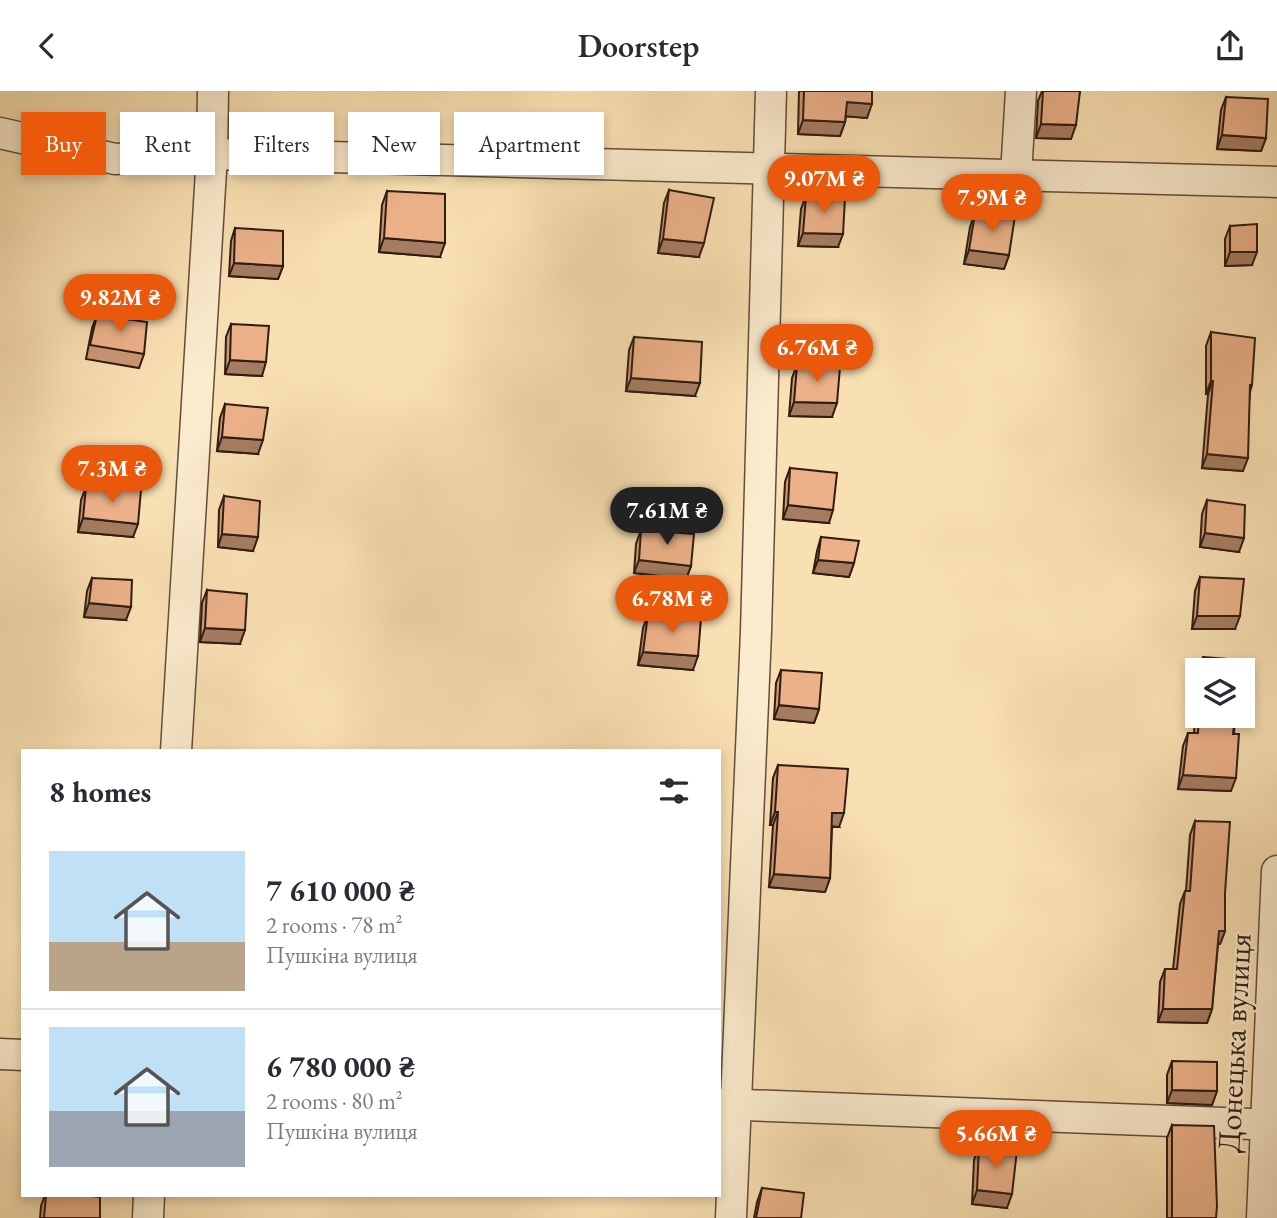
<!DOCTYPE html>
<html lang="en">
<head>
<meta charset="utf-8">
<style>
	body { margin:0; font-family:"EB Garamond",serif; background:#f7f7f7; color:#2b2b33; height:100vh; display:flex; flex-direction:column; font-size:26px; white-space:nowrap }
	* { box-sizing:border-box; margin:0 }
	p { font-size:23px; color:#7c7c81 }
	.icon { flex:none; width:38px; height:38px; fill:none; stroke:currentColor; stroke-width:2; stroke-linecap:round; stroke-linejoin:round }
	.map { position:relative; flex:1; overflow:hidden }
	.drawer { position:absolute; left:21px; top:658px; width:700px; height:448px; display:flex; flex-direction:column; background:#fff; border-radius:0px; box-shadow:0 4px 10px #0003 }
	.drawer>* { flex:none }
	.top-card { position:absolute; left:21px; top:21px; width:700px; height:63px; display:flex; gap:14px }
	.buttons { position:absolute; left:1185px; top:567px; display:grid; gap:14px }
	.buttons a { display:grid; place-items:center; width:70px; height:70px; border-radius:0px; background:#fff; box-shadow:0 4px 10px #0003; font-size:35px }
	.price { position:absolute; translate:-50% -60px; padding:0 16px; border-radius:24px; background:#ea580c; color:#fff; font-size:23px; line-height:46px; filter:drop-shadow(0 2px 4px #0008) }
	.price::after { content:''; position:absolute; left:50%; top:42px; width:21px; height:16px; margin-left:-10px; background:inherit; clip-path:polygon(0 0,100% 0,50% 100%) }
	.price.active { background:#222; color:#fff }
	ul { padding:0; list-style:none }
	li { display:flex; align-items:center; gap:21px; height:175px; padding:0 28px }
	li+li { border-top:2px solid #e1e1e2 }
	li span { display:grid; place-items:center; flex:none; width:196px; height:140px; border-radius:0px; color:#555 }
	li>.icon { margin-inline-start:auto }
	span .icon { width:84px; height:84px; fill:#fffc; stroke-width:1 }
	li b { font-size:30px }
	h2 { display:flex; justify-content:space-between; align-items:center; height:84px; padding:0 28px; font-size:30px }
	.tag { padding:0 24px; border-radius:0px; background:#fff; box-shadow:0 4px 10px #0003; font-size:24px; line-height:63px }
	.tag.active { background:#ea580c; color:#fff }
	header { display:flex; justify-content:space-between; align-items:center; height:91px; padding:0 28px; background:#fff; font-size:32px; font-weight:600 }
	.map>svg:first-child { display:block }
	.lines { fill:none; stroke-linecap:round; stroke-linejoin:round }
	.minor-casing { stroke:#624d3b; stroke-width:33 }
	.minor { stroke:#fbebcd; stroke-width:30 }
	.wall { fill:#cb9876; stroke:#2f1c13; stroke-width:2 }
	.shaded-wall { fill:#a57c60; stroke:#2f1c13; stroke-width:2 }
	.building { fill:#ecb189; stroke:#2f1c13; stroke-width:2 }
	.labels { text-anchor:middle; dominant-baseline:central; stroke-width:5; stroke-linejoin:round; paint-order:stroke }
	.street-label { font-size:32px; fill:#2f1c13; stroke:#fbebcd }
</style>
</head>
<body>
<header><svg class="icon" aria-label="back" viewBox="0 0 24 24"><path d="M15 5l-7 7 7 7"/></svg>Doorstep<svg class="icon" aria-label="share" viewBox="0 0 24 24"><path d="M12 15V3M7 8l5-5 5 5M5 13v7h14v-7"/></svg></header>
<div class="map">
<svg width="1277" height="1127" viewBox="0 0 1277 1127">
	<rect width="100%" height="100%" fill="#f9e0b2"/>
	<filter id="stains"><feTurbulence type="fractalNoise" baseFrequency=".00286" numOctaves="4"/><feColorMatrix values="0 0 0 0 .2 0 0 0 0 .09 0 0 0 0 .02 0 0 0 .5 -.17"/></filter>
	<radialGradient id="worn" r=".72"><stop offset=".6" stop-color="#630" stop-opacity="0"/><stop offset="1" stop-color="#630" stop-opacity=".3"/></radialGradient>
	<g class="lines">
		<defs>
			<g id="minor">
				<polyline points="0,42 115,68 212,63 1277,91"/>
				<polyline points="1016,84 1021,0"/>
				<polyline points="176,660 212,63 213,0"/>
				<polyline points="0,963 23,964"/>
				<polyline points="719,1013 1277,1034"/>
				<polyline points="148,1127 149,1104"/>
				<polyline points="731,1127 756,541 771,0"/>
				<polyline points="1262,1127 1277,780"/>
			</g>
		</defs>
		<use href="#minor" class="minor-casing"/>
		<use href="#minor" class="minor"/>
	</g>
	<g class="wall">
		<polygon points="799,0 872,0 867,27 846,25 845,31 840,45 798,43"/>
		<polygon points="1042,0 1080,0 1071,48 1036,47 1038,10"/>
		<polygon points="1226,6 1266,47 1261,60 1217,58 1221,19"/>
		<polygon points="669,99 699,166 658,162 664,112"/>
		<polygon points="387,100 440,166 379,161 382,114"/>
		<polygon points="806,105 838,156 798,155 801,118"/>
		<polygon points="975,122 1009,164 1004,178 964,173 970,136"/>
		<polygon points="1230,135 1252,174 1225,175 1225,148"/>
		<polygon points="235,137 283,175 278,188 229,185 231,150"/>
		<polygon points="97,224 144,263 139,277 86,268 92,237"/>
		<polygon points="231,233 262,285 225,283 226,246"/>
		<polygon points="1211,241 1252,294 1250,301 1243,380 1202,377 1208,303 1206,303 1206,255"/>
		<polygon points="634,246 695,305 626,300 629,259"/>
		<polygon points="797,274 832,326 789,325 792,287"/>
		<polygon points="225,313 258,363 217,360 220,327"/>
		<polygon points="790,377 829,432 783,428 785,391"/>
		<polygon points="86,396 133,446 78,441 81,409"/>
		<polygon points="224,405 253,460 218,456 219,419"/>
		<polygon points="1207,409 1239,461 1200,456 1202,423"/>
		<polygon points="641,439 691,475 686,488 634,482 636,453"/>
		<polygon points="821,446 854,472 849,486 813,482 817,460"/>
		<polygon points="1200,486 1235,538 1192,538 1195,500"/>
		<polygon points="92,487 126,529 84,526 87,500"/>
		<polygon points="207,499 240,553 200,551 202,512"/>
		<polygon points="648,523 693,579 638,574 643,537"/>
		<polygon points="1203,566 1239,579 1198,579"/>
		<polygon points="781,579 819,618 814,632 774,628 776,592"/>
		<polygon points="1197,590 1197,625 1235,625 1231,700 1178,698 1183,655 1188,642 1194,642"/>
		<polygon points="778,674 839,736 832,736 830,787 825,801 769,796 773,734 770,734 773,687"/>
		<polygon points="1195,730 1225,802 1225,840 1220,853 1218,853 1212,918 1207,932 1158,931 1160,891 1165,878 1173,878 1180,813 1185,800 1186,800 1190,744"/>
		<polygon points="1172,970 1217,1000 1212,1014 1167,1012 1167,984"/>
		<polygon points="1172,1034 1216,1127 1167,1127 1167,1047"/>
		<polygon points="979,1055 1007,1117 972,1113 974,1069"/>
		<polygon points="762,1097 801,1127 754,1127 757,1111"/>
		<polygon points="45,1104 81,1104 100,1127 40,1127 41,1115"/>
	</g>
	<g class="shaded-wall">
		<polygon points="847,11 872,13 867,27 842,25"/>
		<polygon points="803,29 845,31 840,45 798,43"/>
		<polygon points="1041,33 1076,34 1071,48 1036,47"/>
		<polygon points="1222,44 1266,47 1261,60 1217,58"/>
		<polygon points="803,142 843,143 838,156 798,155"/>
		<polygon points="384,147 445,152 440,166 379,161"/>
		<polygon points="663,148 704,152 699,166 658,162"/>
		<polygon points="969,159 1009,164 1004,178 964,173"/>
		<polygon points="1230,161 1257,161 1252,174 1225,175"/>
		<polygon points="234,172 283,175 278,188 229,185"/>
		<polygon points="230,269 266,271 262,285 225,283"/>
		<polygon points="631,287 700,292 695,305 626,300"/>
		<polygon points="1211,290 1213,290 1208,303 1206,303"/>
		<polygon points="794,311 837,312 832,326 789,325"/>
		<polygon points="222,346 263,349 258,363 217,360"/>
		<polygon points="1207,363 1248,367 1243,380 1202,377"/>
		<polygon points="788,414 833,419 829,432 783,428"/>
		<polygon points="83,427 138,433 133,446 78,441"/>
		<polygon points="1205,442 1244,447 1239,461 1200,456"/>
		<polygon points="222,443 258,446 253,460 218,456"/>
		<polygon points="639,469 691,475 686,488 634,482"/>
		<polygon points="818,469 854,472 849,486 813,482"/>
		<polygon points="89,512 131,516 126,529 84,526"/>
		<polygon points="1197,525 1240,525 1235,538 1192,538"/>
		<polygon points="205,537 245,539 240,553 200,551"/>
		<polygon points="643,561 698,565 693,579 638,574"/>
		<polygon points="779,614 819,618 814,632 774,628"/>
		<polygon points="1183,684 1236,687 1231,700 1178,698"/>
		<polygon points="775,721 778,721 773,734 770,734"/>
		<polygon points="832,722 844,722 839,736 827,735"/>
		<polygon points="774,783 830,787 825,801 769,796"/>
		<polygon points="1219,840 1225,840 1220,853 1214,853"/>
		<polygon points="1163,918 1212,918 1207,932 1158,931"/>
		<polygon points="1172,999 1217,1000 1212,1014 1167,1012"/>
		<polygon points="977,1099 1012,1103 1007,1117 972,1113"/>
	</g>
	<g class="building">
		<polygon points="804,0 872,0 872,13 847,11 845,31 803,29"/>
		<polygon points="1043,0 1080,0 1076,34 1041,33"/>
		<polygon points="1226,6 1268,8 1266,47 1222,44"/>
		<polygon points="669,99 714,107 704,152 663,148"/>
		<polygon points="387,100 445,103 445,152 384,147"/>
		<polygon points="806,105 845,107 843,143 803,142"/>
		<polygon points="975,122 1015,125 1009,164 969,159"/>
		<polygon points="1257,133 1257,161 1230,161 1230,135"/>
		<polygon points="235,137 283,140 283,175 234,172"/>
		<polygon points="97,224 147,231 144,263 90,254"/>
		<polygon points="231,233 269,235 266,271 230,269"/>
		<polygon points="1211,241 1255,247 1252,294 1250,294 1248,367 1207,363 1213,290 1211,290"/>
		<polygon points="634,246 702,251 700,292 631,287"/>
		<polygon points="797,274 840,276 837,312 794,311"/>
		<polygon points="225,313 268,317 263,349 222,346"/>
		<polygon points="790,377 837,382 833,419 788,414"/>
		<polygon points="86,396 141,399 138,433 83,427"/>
		<polygon points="224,405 260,410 258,446 222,443"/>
		<polygon points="1207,409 1245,414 1244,447 1205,442"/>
		<polygon points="641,439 694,443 691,475 639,469"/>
		<polygon points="821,446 859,450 854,472 818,469"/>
		<polygon points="1200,486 1244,488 1240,525 1197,525"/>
		<polygon points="92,487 132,489 131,516 89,512"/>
		<polygon points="207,499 247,503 245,539 205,537"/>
		<polygon points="648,523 701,527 698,565 643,561"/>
		<polygon points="1203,566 1240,569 1239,579 1202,579"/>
		<polygon points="781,579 822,582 819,618 779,614"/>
		<polygon points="1199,625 1235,625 1233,643 1239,643 1236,687 1183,684 1188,642 1198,642"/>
		<polygon points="778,674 848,678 844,722 832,722 830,787 774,783 778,721 775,721"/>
		<polygon points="1195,730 1230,731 1225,802 1225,840 1219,840 1212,918 1163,918 1165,878 1177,878 1185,800 1190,800"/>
		<polygon points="1172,970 1217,971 1217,1000 1172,999"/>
		<polygon points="1172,1034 1214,1035 1217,1115 1216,1127 1172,1127"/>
		<polygon points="979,1055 1017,1059 1012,1103 977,1099"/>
		<polygon points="762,1097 804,1102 801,1127 756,1127"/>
		<polygon points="46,1104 81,1104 100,1106 100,1127 44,1127"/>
	</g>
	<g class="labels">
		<g class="street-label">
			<text transform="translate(1234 952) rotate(-87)">Донецька вулиця</text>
		</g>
	</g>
	<rect width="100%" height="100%" filter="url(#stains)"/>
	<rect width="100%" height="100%" fill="url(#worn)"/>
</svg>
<div class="buttons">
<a><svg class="icon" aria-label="layers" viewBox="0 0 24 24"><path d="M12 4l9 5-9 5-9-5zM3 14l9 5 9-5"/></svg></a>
</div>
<b class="price" style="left:824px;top:124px">9.07M ₴</b>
<b class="price" style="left:992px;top:143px">7.9M ₴</b>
<b class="price" style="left:120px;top:243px">9.82M ₴</b>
<b class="price" style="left:817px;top:293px">6.76M ₴</b>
<b class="price" style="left:112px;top:414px">7.3M ₴</b>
<b class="price active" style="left:667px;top:456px">7.61M ₴</b>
<b class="price" style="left:672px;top:544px">6.78M ₴</b>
<b class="price" style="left:996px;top:1079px">5.66M ₴</b>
<div class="top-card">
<a class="tag active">Buy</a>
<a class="tag">Rent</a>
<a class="tag">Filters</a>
<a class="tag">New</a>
<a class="tag">Apartment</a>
</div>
<section class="drawer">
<h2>8 homes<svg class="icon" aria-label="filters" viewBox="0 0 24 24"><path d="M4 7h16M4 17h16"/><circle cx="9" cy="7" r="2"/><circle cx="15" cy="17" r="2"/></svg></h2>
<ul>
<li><span style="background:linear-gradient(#bfe0f5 65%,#b9a48a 0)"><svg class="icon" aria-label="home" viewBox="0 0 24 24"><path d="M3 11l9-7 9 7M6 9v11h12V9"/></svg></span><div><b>7 610 000 ₴</b><p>2 rooms · 78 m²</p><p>Пушкіна вулиця</p></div></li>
<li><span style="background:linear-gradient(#bfe0f5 60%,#9aa5b1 0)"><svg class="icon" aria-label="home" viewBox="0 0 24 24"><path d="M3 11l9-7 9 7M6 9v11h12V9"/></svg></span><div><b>6 780 000 ₴</b><p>2 rooms · 80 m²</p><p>Пушкіна вулиця</p></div></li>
</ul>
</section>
</div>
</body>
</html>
